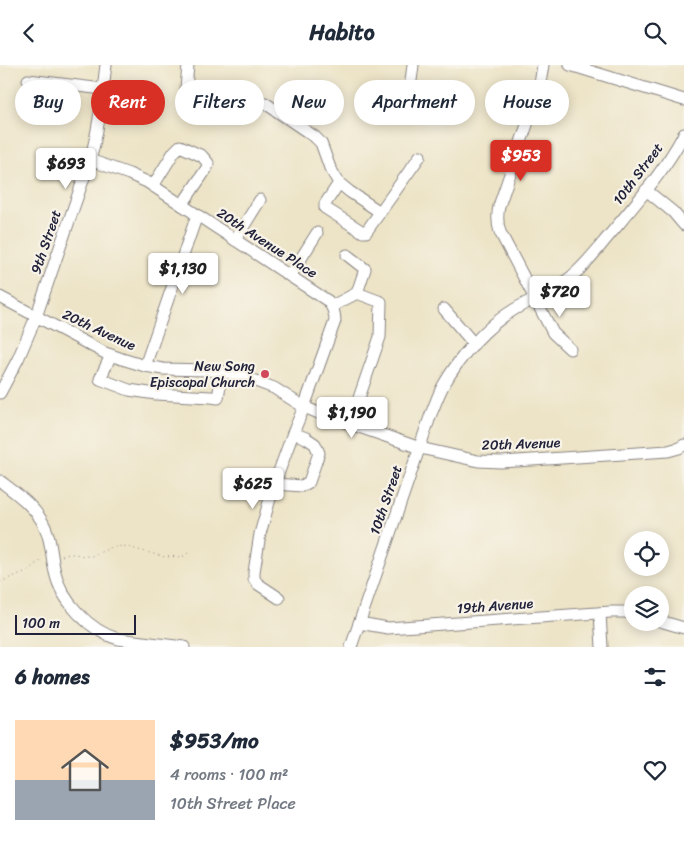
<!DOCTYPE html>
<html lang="en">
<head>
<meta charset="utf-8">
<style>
	body { margin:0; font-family:Sriracha,sans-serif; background:#f6f6f7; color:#1f2937; height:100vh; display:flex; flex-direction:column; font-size:19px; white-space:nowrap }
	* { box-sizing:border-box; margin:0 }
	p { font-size:16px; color:#747a83 }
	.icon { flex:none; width:28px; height:28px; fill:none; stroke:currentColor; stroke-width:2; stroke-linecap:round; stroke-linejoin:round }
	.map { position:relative; height:582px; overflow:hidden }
	.details { display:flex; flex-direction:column; background:#fff; flex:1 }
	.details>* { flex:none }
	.hud { position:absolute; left:15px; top:15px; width:655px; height:45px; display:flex; gap:10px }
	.controls { position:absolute; left:624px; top:466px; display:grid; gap:10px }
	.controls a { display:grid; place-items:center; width:45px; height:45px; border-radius:50%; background:#fff; box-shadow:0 2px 12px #0003; font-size:25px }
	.scale { position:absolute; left:15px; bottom:12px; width:121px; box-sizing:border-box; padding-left:5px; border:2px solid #22223b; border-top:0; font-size:14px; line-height:18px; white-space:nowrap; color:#22223b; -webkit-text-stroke:4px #f7f3e8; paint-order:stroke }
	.price { position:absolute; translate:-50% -42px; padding:0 11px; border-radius:5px; background:#fff; color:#222; font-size:16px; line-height:32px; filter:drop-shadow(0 1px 2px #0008) }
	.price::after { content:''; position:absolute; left:50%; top:30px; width:15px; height:11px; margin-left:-8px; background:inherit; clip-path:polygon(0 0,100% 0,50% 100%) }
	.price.active { background:#d93025; color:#fff }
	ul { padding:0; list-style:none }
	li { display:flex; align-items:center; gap:15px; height:125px; padding:0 15px }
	li span { display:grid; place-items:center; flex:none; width:140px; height:100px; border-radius:0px; color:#555 }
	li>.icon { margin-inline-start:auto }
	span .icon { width:60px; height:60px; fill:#fffc; stroke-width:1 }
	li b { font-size:21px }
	h2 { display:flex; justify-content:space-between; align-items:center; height:60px; padding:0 15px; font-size:21px }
	.pill { padding:0 18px; border-radius:22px; background:#fff; box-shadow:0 2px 12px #0003; font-size:18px; line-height:45px }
	.pill.active { background:#d93025; color:#fff }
	header { display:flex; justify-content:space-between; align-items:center; height:65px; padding:0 15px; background:#fff; font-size:22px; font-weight:800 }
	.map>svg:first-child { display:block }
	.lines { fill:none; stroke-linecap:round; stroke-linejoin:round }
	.minor-casing { stroke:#888381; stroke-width:13 }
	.path { stroke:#888381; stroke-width:1; stroke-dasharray:1 4; stroke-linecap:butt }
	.minor { stroke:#fff; stroke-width:11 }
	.poi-dot { fill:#d1495b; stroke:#f7f3e8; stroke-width:2 }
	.labels { text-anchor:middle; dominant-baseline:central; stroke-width:4.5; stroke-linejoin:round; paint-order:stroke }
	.street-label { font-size:14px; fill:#22223b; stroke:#f7f3e8 }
	.poi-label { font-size:14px; fill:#22223b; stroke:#f7f3e8; text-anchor:end }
</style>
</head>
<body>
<header><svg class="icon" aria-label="back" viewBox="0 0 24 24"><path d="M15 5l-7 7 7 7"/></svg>Habito<svg class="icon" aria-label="search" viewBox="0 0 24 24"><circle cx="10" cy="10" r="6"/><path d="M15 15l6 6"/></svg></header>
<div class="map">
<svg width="684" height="582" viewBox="0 0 684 582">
	<rect width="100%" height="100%" fill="#f7f3e8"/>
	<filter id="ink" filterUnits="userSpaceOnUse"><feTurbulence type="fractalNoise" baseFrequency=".02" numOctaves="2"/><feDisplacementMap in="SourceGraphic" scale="10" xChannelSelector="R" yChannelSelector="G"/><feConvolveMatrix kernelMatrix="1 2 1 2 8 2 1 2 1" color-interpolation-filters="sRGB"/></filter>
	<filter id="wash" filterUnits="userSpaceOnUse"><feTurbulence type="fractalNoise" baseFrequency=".0096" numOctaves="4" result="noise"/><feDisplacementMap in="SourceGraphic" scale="20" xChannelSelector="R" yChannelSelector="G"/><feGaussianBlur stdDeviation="1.12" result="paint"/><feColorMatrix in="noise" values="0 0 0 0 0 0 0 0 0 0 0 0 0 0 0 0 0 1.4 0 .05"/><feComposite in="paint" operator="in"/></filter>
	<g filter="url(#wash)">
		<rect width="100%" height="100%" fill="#ede4c7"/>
	</g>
	<g filter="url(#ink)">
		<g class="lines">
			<defs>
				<g id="minor">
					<polyline points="188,0 186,24 186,26 265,38 315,72 321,78 330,103 339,118 325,139 325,143 363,167 366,167 420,91"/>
					<path d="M543,0L539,25L499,141C497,151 497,158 500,167L553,268L570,284"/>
					<polyline points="570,0 684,35"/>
					<polyline points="28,15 103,24"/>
					<polyline points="407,47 413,0"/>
					<path d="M90,95L129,109L147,117L328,236C333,242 335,248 335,256L304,342L293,368L273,423L260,469L254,507V514L258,519L279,533"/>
					<polyline points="339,118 350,127 380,147"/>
					<polyline points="153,121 174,87 180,81 202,91 208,98 207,103 182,140"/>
					<polyline points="646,125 673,147 684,160"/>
					<polyline points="235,175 260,135"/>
					<polyline points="290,211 317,168"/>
					<polyline points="0,232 105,288 122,294 145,301 163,304 207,305 225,307 242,311 274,323 304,342 316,347 420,383 478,396 501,397 668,386 679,383 684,380"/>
					<polyline points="332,241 357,228 365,204 347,190"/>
					<polyline points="444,244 474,279"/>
					<polyline points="111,290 100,314 129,325 156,329 211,332 218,333 222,307"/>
					<polyline points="145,301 197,150"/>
					<path d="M0,328L18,294L36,252L90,95C99,64 102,32 106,0"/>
					<polyline points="350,359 380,272 381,237 357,228"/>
					<path d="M0,416C17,429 36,442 45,462C52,477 51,492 55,507C61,536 90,566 118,574L184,582"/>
					<polyline points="275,419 302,421 309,417 319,388 315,379 306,373 293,368"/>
					<polyline points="600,548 602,582"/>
					<polyline points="660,556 684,563"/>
					<polyline points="359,558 388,563 611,547 624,547 632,548"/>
					<path d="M351,582L431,349C435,340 438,330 443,321C460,291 486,261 515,244C534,233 555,225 571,212C587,199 599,182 612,167C638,136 665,105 684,69"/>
				</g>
			</defs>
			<use href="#minor" class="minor-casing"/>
			<g class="path">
				<polyline points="62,491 69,489 75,489 84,491 92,491 112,482 124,481 165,492 185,491 190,486"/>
				<polyline points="0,517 29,505 34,500 42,495"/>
			</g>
			<use href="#minor" class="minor"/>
		</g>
	</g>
	<circle class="poi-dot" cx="265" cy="309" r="5"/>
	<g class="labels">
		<g class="street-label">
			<text transform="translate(638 109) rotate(-53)">10th Street</text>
			<text transform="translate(46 177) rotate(-71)">9th Street</text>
			<text transform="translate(267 178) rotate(33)">20th Avenue Place</text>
			<text transform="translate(99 265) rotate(25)">20th Avenue</text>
			<text transform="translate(521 379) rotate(-2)">20th Avenue</text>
			<text transform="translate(386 435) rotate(-71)">10th Street</text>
			<text transform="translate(495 541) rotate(-4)">19th Avenue</text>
		</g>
		<g class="poi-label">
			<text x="255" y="301">New Song<tspan x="255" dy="16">Episcopal Church</tspan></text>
		</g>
	</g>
</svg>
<div class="controls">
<a><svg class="icon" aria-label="locate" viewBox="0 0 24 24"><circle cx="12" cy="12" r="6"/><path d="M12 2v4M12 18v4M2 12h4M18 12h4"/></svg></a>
<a><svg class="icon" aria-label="layers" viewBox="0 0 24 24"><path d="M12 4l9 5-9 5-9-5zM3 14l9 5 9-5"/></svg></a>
</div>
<div class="scale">100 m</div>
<b class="price active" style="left:521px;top:117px">$953</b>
<b class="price" style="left:66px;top:125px">$693</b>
<b class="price" style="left:183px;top:230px">$1,130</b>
<b class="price" style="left:560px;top:253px">$720</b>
<b class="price" style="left:352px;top:374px">$1,190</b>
<b class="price" style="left:253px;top:445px">$625</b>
<div class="hud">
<a class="pill">Buy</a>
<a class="pill active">Rent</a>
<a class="pill">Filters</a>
<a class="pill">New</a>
<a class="pill">Apartment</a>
<a class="pill">House</a>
</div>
</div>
<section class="details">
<h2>6 homes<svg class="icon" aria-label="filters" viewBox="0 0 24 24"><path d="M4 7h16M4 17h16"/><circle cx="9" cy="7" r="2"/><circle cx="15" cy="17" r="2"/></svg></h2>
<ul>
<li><span style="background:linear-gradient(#ffd9b3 60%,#9aa5b1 0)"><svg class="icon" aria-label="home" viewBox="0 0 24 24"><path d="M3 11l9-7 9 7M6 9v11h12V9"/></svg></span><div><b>$953/mo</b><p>4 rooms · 100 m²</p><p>10th Street Place</p></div><svg class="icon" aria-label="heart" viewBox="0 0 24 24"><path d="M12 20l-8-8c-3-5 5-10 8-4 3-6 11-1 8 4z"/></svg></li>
</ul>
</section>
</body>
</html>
